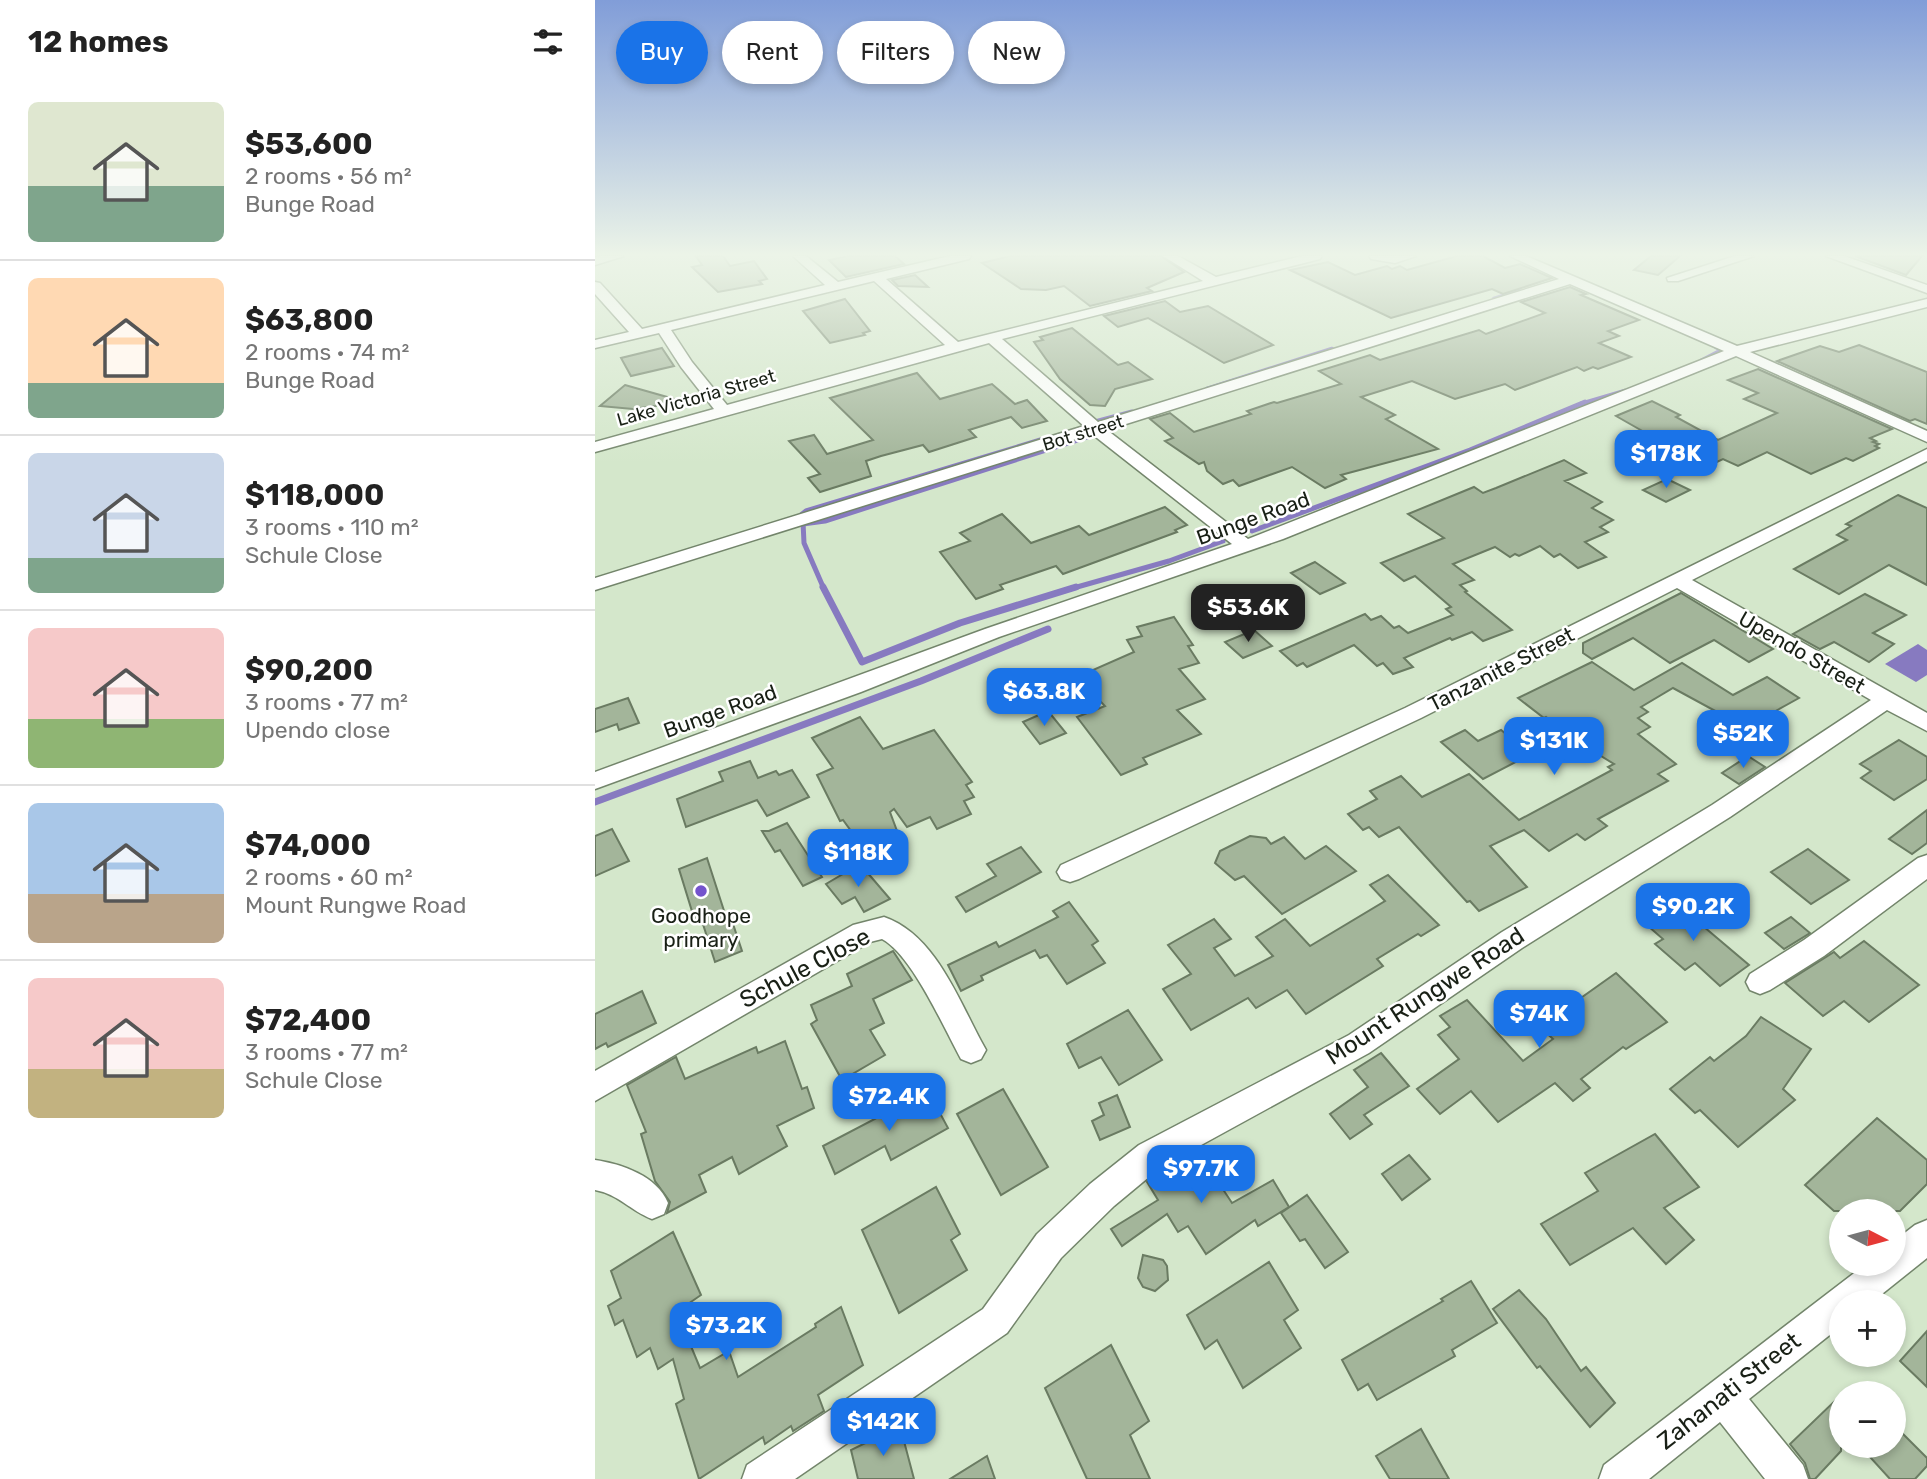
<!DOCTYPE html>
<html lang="en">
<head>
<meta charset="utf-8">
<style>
	body { margin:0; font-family:Rubik,sans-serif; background:#f6f6f6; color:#222; height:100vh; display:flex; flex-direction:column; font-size:26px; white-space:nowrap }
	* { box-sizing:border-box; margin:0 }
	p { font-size:23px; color:#767676 }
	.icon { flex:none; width:38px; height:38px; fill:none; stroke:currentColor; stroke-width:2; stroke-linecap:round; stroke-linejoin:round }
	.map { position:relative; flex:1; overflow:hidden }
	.drawer { display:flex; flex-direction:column; background:#fff; width:595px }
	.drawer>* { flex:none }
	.guide { position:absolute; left:21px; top:21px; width:665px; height:63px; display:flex; gap:14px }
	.needle { width:46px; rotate:96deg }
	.tools { position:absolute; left:1234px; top:1199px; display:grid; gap:14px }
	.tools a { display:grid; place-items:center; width:77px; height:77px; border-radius:50%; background:#fff; box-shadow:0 4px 10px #0003; font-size:35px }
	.price { position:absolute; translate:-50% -60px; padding:0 16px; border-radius:14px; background:#1a73e8; color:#fff; font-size:23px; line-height:46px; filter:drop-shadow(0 2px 4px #0008) }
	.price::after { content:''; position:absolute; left:50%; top:42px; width:21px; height:16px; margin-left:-10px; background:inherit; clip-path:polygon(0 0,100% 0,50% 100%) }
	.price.current { background:#222; color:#fff }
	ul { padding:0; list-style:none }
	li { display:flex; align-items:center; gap:21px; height:175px; padding:0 28px }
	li+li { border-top:2px solid #e0e0e0 }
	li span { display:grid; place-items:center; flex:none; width:196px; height:140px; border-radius:10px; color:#555 }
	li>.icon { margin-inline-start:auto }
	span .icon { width:84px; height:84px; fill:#fffc; stroke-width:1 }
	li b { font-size:30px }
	h2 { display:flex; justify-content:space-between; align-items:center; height:84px; padding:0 28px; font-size:30px }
	.pill { padding:0 24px; border-radius:32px; background:#fff; box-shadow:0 4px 10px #0003; font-size:24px; line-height:63px }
	.pill.current { background:#1a73e8; color:#fff }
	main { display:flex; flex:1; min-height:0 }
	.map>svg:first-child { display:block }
	.water { fill:#877ac0 }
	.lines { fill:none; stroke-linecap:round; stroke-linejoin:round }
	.stream-far2 { stroke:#877ac0; stroke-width:4.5 }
	.stream-far1 { stroke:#877ac0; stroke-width:5 }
	.stream { stroke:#877ac0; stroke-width:7 }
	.building { fill:#a3b59a; stroke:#6a7b62; stroke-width:2 }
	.minor-casing { stroke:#73856b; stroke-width:3 }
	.minor { fill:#fff; fill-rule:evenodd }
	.poi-dot { fill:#7453cd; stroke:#fff; stroke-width:2.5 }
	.labels { text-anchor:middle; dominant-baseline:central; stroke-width:5; stroke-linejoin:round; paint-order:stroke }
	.far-street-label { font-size:18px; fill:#192016; stroke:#fff }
	.street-label { font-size:21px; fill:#192016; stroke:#fff }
	.poi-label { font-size:21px; fill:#192016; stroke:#fff }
	.near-street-label { font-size:24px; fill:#192016; stroke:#fff }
</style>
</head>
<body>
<main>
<section class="drawer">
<h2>12 homes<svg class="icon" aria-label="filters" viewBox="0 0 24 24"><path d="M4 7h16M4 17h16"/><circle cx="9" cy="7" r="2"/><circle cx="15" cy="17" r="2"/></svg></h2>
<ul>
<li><span style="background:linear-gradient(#dfe7d0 60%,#7fa58c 0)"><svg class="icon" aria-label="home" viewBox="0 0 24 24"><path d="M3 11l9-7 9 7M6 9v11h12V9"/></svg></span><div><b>$53,600</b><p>2 rooms · 56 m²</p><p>Bunge Road</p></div></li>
<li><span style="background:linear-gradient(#ffd9b3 75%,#7fa58c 0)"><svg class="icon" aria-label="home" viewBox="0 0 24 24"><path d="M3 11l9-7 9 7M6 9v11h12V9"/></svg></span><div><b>$63,800</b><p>2 rooms · 74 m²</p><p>Bunge Road</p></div></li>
<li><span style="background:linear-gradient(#c9d6e8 75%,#7fa58c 0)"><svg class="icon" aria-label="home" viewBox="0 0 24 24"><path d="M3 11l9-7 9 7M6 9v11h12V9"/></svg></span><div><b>$118,000</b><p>3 rooms · 110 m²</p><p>Schule Close</p></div></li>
<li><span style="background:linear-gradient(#f6c9c9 65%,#8fb573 0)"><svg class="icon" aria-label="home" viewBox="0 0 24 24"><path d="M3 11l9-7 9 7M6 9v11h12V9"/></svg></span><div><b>$90,200</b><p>3 rooms · 77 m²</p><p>Upendo close</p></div></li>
<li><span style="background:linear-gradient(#a9c7e8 65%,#b9a48a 0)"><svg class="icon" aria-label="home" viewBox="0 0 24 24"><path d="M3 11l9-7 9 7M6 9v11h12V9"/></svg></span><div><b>$74,000</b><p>2 rooms · 60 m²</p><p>Mount Rungwe Road</p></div></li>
<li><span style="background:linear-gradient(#f6c9c9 65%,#c2b280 0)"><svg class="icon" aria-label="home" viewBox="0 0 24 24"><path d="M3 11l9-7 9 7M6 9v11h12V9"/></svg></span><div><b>$72,400</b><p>3 rooms · 77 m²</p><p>Schule Close</p></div></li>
</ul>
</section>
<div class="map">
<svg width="1332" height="1479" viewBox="0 0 1332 1479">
	<rect width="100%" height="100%" fill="#d4e7cb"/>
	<polygon class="water" points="1323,644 1332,650 1332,675 1321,682 1290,664"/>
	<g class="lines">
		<g class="stream-far2">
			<polyline points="899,299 924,291"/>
			<polyline points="1106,361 1127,350 1121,347"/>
			<polyline points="612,389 737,349"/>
			<polyline points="986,404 1030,391"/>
		</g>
		<g class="stream-far1">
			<polyline points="500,422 537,412"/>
			<polyline points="206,515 211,511 452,438"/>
			<polyline points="208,522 209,543 229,589"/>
			<polyline points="208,524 230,521 498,435 490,428"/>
			<polyline points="657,531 875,450 990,402"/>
			<polyline points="475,589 574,561 628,541"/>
		</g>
		<g class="stream">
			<polyline points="228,587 267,662 365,623 481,587"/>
			<polyline points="0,802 326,681 453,629"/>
		</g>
	</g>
	<g class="building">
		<polygon points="101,256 128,256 135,266 159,261 172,279 164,281 167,284 123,292 97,267 107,265"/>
		<polygon points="253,256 300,256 309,264 251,277 234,260"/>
		<polygon points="415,256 566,256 589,272 552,288 557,291 495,306 469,286 451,290 426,289 387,263"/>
		<polygon points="862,256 888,256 910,268 925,264 957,278 908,294 897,289 796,318 695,270 733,262 760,275 792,266 797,269 805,266 812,270"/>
		<polygon points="1056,256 1085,256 1063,275 1039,270"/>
		<polygon points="1260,256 1327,256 1311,275"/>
		<polygon points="320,275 333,287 303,286 297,280"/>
		<polygon points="975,287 991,294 986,295 1044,320 1013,331 1024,336 1004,343 1036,357 1003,369 998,367 989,371 982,367 920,390 910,384 860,399 817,381 766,397 800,415 791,419 843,449 746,475 751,479 730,488 697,467 644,486 638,480 628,484 612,471 609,462 604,464 570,441 578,438 555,419 575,413 599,432 656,414 652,411 679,402 682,403 746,384 724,371 775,355 785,360 884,330 891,334 950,313 926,302"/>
		<polygon points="250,299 275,331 268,333 270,335 235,343 208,311"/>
		<polygon points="570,301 585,312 613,306 678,345 629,363 553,318 523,327 509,316"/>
		<polygon points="477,328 523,365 533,362 557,379 520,389 510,406 495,405 465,379 439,342 448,340 445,337"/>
		<polygon points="1264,345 1332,372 1332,424 1320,419 1315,421 1182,361 1225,346 1244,352"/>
		<polygon points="67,348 79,366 36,376 26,358"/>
		<polygon points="1163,369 1297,429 1275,438 1281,441 1278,442 1284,444 1280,446 1284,448 1258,461 1251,458 1216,474 1172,452 1143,466 1128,459 1111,467 1021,416 1057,401 1085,415 1081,417 1123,440 1182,413 1149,399 1163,393 1133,380"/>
		<polygon points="322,373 345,399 397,384 420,404 432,400 452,421 427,428 416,417 374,430 381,437 334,452 328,445 286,456 271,461 276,476 225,492 213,478 225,474 194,441 219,435 232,454 278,440 235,398"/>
		<polygon points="30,385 90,402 38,409 5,406"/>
		<polygon points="969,460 991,473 970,481 1007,502 997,508 1018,520 1005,527 1013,532 990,542 1011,557 983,568 965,554 959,557 945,546 924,556 920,554 915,557 900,547 858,564 879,580 865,585 872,591 870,592 917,630 888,641 877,632 857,640 855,638 809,658 818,667 798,674 788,663 782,666 759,645 712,667 708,663 702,666 685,651 770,614 776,620 786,616 799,628 804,626 813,633 858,615 851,609 856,607 820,576 809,581 786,563 849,538 813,514 879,487 888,493 901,488"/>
		<polygon points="1072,479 1095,490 1071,502 1048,490"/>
		<polygon points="1303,495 1332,508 1332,585 1294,565 1244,594 1199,569 1252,540 1242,535 1256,526 1251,524"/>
		<polygon points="570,507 592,525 580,530 582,532 468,574 461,566 405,585 408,589 381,599 345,552 375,541 365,533 407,514 436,543 484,526 494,535"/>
		<polygon points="720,562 750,583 725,594 696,573"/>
		<polygon points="1086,593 1178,649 1154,662 1119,640 1075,663 1038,638 997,659 988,653 988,643"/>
		<polygon points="1270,594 1311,615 1278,633 1299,644 1274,662 1239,642 1225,649 1198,634"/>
		<polygon points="579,617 598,645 593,646 604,663 584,669 610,699 582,710 606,734 548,758 552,764 526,775 482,717 510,706 482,677 539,652 532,640 547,636 542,627"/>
		<polygon points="659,630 677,646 648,658 630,642"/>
		<polygon points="997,662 1039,690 1087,663 1138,695 1172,677 1204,698 1168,718 1161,713 1146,725 1078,688 1046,707 1053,712 1043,718 1055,727 1043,734 1081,764 1063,774 1073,781 1003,819 1012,826 990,840 982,834 954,851 929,830 895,846 932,887 884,911 875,901 872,902 804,827 784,837 774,827 768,830 753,814 782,799 775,791 806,776 827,797 874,774 924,820 1017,770 1013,767 1019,764 980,740 951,717 949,718 923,698"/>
		<polygon points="33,698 44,723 24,730 22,724 0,732 0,709"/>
		<polygon points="453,711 471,733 445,744 428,722"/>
		<polygon points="265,717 288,749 339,730 377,782 371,785 379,797 369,801 376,814 342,829 335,817 312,827 299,809 295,812 302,831 267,846 248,820 245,821 222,775 238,768 217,738"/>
		<polygon points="870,730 883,741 906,730 936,754 888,779 846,742"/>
		<polygon points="1304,740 1332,757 1332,779 1299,800 1266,778 1276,771 1265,764"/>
		<polygon points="1153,756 1170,767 1144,784 1127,773"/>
		<polygon points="155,761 163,778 181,771 184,775 197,770 214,797 172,816 162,800 91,827 82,799 128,781 124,772"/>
		<polygon points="1332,810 1332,843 1317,854 1294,839"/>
		<polygon points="192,823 227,877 208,886 185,850 180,852 167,831 174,831"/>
		<polygon points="17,829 34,861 0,876 0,836"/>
		<polygon points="655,836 671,838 676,844 689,837 710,859 731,846 761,871 687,914 649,876 640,880 620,863 625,851"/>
		<polygon points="426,847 446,872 371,912 361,897 401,876 392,864"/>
		<polygon points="1213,849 1254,880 1216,904 1176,872"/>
		<polygon points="112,858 132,920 136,918 147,951 120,962 106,918 100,921 84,869"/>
		<polygon points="265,864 295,899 269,912 260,897 247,904 231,884"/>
		<polygon points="793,875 844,925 826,936 823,934 782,959 788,966 711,1014 692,990 661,1008 653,998 596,1030 568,989 596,974 573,945 619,919 636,939 619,948 640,976 678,956 661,937 690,919 715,946 790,901 775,885"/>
		<polygon points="1076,899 1154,965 1125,986 1100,963 1090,970 1060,944 1068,939 1045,919"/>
		<polygon points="474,902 503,941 497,945 510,963 472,984 452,955 445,958 440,950 386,976 388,980 366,991 353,965 401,942 404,947 463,917 458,911"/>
		<polygon points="1196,917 1215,933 1189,949 1170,933"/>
		<polygon points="1269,941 1324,985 1274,1022 1249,1001 1228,1016 1190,983 1239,952 1245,958"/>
		<polygon points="298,951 317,980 278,999 289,1023 275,1030 290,1055 247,1080 216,1024 222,1020 216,1005 257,986 252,974"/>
		<polygon points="1021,973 1072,1022 1031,1049 1028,1047 986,1079 995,1088 978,1101 960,1083 903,1122 876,1091 845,1114 822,1089 864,1059 843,1035 855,1027 845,1016 872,1000 928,1061 958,1039 945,1027"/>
		<polygon points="47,991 61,1023 13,1047 11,1043 0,1049 0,1014"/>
		<polygon points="533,1010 567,1060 524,1085 506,1057 484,1068 472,1044"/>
		<polygon points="1166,1017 1216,1049 1188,1089 1200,1100 1143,1147 1105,1110 1100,1113 1075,1089 1115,1057 1119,1061 1151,1036"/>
		<polygon points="190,1041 207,1089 212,1087 219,1108 182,1126 192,1146 144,1174 137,1157 104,1175 111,1192 72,1213 75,1202 60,1181 46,1134 51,1132 32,1085 81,1057 90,1079 161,1047 163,1053"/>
		<polygon points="786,1053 814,1086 769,1115 777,1124 755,1139 735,1114 773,1087 759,1070"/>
		<polygon points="408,1089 453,1167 406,1195 362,1114"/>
		<polygon points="333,1091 353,1128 296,1160 290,1146 240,1174 228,1146"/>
		<polygon points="522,1095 535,1127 505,1140 497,1121 509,1115 504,1103"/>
		<polygon points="1282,1118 1332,1160 1332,1184 1305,1211 1239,1211 1210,1185"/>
		<polygon points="1060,1134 1104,1187 1069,1208 1099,1240 1071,1264 1038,1228 975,1265 946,1224 1003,1191 990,1173"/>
		<polygon points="602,1150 637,1203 678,1180 694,1207 663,1226 660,1220 611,1254 593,1226 583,1232 572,1214 527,1246 516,1229 563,1200 552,1182 567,1169"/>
		<polygon points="814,1155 835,1179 807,1200 787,1174"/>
		<polygon points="341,1187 365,1234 356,1240 372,1270 304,1313 267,1230"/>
		<polygon points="712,1195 753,1252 730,1268 710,1239 705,1241 686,1213"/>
		<polygon points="78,1232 106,1295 90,1306 96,1321 88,1327 105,1368 134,1351 143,1377 221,1327 220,1324 246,1307 268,1365 223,1395 229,1411 198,1431 196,1426 170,1444 168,1437 104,1479 81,1404 89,1399 78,1359 63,1369 55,1348 42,1357 28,1320 20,1325 13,1306 26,1298 16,1271"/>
		<polygon points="548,1255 568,1260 572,1266 573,1280 560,1291 548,1287 543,1278"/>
		<polygon points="674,1262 703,1310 689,1320 706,1348 648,1388 622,1340 610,1349 592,1315"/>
		<polygon points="876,1281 902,1323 857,1350 860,1356 782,1400 773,1384 763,1390 747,1360 848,1301 846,1299"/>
		<polygon points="924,1290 951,1319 986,1371 991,1367 1020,1403 995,1427 945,1366 942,1368 898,1309"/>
		<polygon points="1332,1331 1332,1387 1305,1361"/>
		<polygon points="516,1345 554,1421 535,1435 555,1479 492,1479 450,1388"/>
		<polygon points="1246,1395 1246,1451 1220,1479 1215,1479 1210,1463 1195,1444"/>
		<polygon points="1298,1424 1332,1458 1332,1466 1320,1479 1295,1479 1265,1446 1298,1446"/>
		<polygon points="305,1426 319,1479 263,1479 256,1450"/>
		<polygon points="826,1429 854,1479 795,1479 781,1456"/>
		<polygon points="392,1456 400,1479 355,1479"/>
	</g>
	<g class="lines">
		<defs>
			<g id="minor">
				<polygon points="6,256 29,256 0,265 0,257"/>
				<path d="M198,256H211L243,282L355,256H376L374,259L291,279L363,342L608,281L568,256H583L621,277L707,256H727L725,259L407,339L503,422L964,279L915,256H931L1142,346L1332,299V307L1155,352L1332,431V442L1141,356L688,539L404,637L266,692L0,789V772L390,629L637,544L497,434L0,590V578L489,426L394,343L0,452V442L119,409L86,367L64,333L0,348V340L34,332L0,294V282L5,283L47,329L230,285ZM279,281L350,345L132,405L97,362L76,330ZM975,284L1129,351L653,539L512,430Z"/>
				<polygon points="774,256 821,256 800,263 776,259"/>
				<polygon points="1140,256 1159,256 1083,281 1073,281 1072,278"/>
				<polygon points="1231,256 1249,256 1332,285 1332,293"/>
				<polygon points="1332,449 1332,461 1097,580 1332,713 1332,731 1292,710 1135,817 927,948 774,1053 566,1167 519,1206 466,1258 412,1333 200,1479 147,1479 152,1465 388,1309 442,1234 495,1184 544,1145 754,1035 907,932 1117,805 1276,700 1082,588 826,718 484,879 475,882 466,879 462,872 466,865 810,708"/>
				<polygon points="1332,855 1332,879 1229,956 1175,990 1165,994 1155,990 1151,982 1155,974 1209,940 1323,858"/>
				<path d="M289,917C339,934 363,998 386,1041L391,1050L386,1059L376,1063L366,1059C349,1028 317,955 287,939L275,942L0,1101V1071L258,925Z"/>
				<path d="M0,1160C27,1164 62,1176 73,1203L69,1214L57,1219C36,1211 23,1194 0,1190Z"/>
				<polygon points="1332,1220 1332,1258 1277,1302 1246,1302 1246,1326 1154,1399 1208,1465 1213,1479 1170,1479 1125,1422 1054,1479 1004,1479 1009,1465 1271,1264 1298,1264 1298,1242 1320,1225"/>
			</g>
		</defs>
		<use href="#minor" class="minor-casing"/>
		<use href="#minor" class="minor"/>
	</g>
	<linearGradient id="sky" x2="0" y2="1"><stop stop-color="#819dd8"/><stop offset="0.55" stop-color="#ecf4e8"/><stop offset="1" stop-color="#ecf4e8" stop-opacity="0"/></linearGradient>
	<rect width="1332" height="463" fill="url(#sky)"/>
	<circle class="poi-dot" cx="106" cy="891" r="7"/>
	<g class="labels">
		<g class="far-street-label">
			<text transform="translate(101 398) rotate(-16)">Lake Victoria Street</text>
			<text transform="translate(488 433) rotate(-17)">Bot street</text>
		</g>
		<g class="street-label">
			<text transform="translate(658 518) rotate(-20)">Bunge Road</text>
			<text transform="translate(1207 652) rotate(30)">Upendo Street</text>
			<text transform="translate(906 669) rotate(-27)">Tanzanite Street</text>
			<text transform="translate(125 711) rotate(-20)">Bunge Road</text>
		</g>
		<g class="poi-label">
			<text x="106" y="915">Goodhope<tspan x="106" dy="24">primary</tspan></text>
		</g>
		<g class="near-street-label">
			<text transform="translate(210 968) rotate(-28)">Schule Close</text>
			<text transform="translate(830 996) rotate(-33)">Mount Rungwe Road</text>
			<text transform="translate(1134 1391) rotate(-38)">Zahanati Street</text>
		</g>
	</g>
</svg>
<div class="tools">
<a><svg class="needle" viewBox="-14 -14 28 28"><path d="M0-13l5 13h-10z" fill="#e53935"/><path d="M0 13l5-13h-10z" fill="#767676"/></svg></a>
<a>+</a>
<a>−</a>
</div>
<b class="price" style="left:1071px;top:490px">$178K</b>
<b class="price current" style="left:653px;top:644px">$53.6K</b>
<b class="price" style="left:449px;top:728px">$63.8K</b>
<b class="price" style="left:1148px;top:770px">$52K</b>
<b class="price" style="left:959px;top:777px">$131K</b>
<b class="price" style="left:263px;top:889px">$118K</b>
<b class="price" style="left:1098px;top:943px">$90.2K</b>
<b class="price" style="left:944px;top:1050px">$74K</b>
<b class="price" style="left:294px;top:1133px">$72.4K</b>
<b class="price" style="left:606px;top:1205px">$97.7K</b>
<b class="price" style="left:131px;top:1362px">$73.2K</b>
<b class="price" style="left:288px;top:1458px">$142K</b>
<div class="guide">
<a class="pill current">Buy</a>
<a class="pill">Rent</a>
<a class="pill">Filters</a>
<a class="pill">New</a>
</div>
</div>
</main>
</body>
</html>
